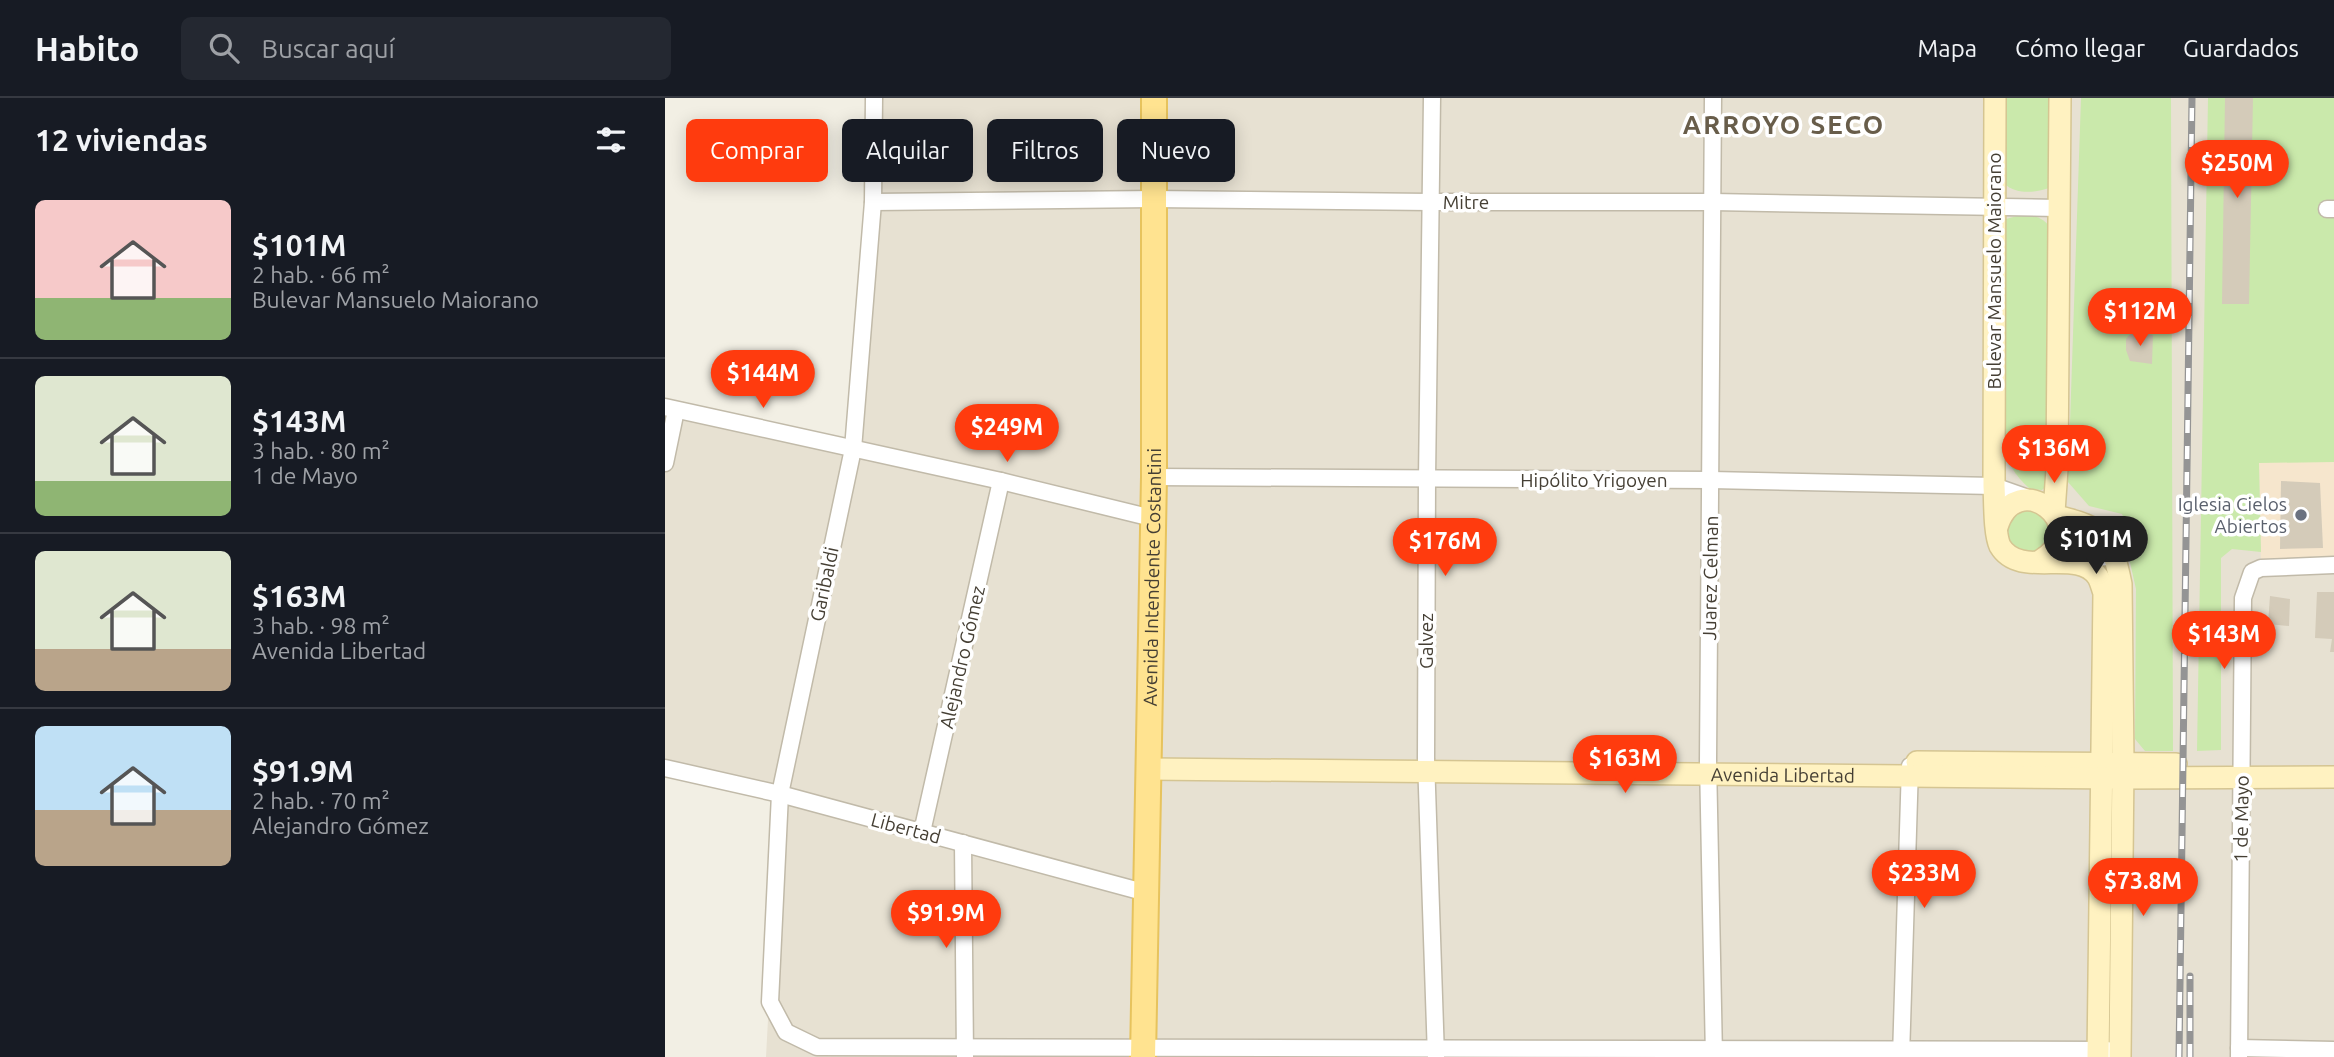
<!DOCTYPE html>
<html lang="es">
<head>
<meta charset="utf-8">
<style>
	body { margin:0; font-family:Ubuntu,sans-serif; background:#242831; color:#f1f3f6; height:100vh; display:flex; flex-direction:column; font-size:26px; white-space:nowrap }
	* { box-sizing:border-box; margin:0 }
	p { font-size:23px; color:#9ea1a6 }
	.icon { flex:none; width:38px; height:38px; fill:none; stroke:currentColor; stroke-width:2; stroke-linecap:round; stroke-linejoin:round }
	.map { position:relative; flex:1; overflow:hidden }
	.details { display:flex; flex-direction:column; background:#171b24; width:665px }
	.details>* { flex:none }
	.hud { position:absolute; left:21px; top:21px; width:665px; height:63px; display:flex; gap:14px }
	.price { position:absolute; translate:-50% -60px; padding:0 16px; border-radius:24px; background:#ff3b0e; color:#fff; font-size:23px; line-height:46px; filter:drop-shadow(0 2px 4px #0008) }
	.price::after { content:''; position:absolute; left:50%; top:42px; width:21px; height:16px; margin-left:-10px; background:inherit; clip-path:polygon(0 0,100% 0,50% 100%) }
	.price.current { background:#222; color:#fff }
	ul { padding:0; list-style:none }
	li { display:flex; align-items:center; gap:21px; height:175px; padding:0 35px }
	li+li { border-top:2px solid #363941 }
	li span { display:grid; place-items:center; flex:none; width:196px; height:140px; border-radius:10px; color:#555 }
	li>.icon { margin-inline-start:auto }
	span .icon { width:84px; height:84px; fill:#fffc; stroke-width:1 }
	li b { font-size:30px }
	h2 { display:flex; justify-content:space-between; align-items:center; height:84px; padding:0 35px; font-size:30px }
	.pill { padding:0 24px; border-radius:10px; background:#171b24; box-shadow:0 4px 18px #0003; font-size:24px; line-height:63px }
	.pill.current { background:#ff3b0e; color:#fff }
	header { display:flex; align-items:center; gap:42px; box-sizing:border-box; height:98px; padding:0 35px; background:#171b24; border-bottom:2px solid #363941 }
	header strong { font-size:33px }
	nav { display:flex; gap:38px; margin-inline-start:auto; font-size:24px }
	.search { width:490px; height:63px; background:#242831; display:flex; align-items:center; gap:18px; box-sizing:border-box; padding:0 24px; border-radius:10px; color:#9ea1a6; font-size:26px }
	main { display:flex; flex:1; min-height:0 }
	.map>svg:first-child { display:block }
	.residential { fill:#e7e1d2 }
	.commercial { fill:#f6e6cd }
	.green { fill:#cae9ab }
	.building { fill:#d4cbb9 }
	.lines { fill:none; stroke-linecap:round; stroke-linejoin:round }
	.street-casing { stroke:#c1baa9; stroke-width:19 }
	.secondary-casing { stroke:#d5c592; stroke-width:24 }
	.primary-casing { stroke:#e7c35d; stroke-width:28 }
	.street { stroke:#fff; stroke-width:16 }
	.secondary { stroke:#fff2c1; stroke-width:21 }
	.primary { stroke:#ffe390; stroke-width:24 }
	.rail-casing { stroke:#949494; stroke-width:7 }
	.rail { stroke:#fff; stroke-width:4.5; stroke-dasharray:13; stroke-linecap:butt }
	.worship-dot { fill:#6b7280; stroke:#fff; stroke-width:2.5 }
	.labels { text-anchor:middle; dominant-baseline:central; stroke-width:7; stroke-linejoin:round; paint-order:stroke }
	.street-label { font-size:19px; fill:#453f34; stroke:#fff }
	.worship-label { font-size:19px; fill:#5b616d; stroke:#fff; text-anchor:end }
	.district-label { font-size:26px; font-weight:bold; letter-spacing:2px; fill:#685d4a; stroke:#fff }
</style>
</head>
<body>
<header>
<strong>Habito</strong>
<div class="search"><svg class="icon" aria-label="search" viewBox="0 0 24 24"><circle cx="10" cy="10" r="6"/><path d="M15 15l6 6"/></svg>Buscar aquí</div>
<nav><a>Mapa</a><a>Cómo llegar</a><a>Guardados</a></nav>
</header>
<main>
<section class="details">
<h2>12 viviendas<svg class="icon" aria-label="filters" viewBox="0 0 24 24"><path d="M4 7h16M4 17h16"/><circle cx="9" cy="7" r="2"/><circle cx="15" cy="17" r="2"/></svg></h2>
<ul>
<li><span style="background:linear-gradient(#f6c9c9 70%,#8fb573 0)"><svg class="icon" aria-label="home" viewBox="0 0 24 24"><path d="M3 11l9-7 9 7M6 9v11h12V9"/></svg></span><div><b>$101M</b><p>2 hab. · 66 m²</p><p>Bulevar Mansuelo Maiorano</p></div></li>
<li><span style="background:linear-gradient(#dfe7d0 75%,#8fb573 0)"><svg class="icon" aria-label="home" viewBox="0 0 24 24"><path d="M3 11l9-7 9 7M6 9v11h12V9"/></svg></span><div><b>$143M</b><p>3 hab. · 80 m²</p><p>1 de Mayo</p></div></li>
<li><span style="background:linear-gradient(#dfe7d0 70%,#b9a48a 0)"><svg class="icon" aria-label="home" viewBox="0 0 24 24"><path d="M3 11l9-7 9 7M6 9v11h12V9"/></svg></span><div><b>$163M</b><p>3 hab. · 98 m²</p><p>Avenida Libertad</p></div></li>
<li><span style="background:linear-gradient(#bfe0f5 60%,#b9a48a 0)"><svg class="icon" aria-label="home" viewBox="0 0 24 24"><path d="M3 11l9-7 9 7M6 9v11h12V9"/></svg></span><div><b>$91.9M</b><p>2 hab. · 70 m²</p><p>Alejandro Gómez</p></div></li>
</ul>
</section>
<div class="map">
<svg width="1669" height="959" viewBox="0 0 1669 959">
	<rect width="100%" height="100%" fill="#f2efe4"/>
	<polygon class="residential" points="209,0 1669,0 1669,959 101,959 115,696 0,670 0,309 188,350"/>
	<polygon class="commercial" points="1594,364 1669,364 1669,467 1596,470"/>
	<g class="green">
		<path d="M1336,0H1389L1386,89C1371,96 1345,97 1336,81Z"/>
		<polygon points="1416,0 1506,0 1508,653 1480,653 1470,641 1471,491 1464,460 1463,430 1457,416 1424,408 1403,384"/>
		<polygon points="1543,0 1669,0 1669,364 1594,365 1596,454 1567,451 1556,460 1556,652 1532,653"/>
		<path d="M1359,116C1372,118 1381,121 1387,133L1385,385L1377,392L1365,391C1349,377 1342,364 1337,343L1335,131L1341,121Z"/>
		<path d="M1361,413C1378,413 1384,424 1386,439L1367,457L1348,450C1340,434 1341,418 1361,413Z"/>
	</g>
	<g class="building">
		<polygon points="1560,0 1588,0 1584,206 1557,206"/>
		<polygon points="1467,234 1488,237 1487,266 1465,263 1461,252 1461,241"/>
		<polygon points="1616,383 1655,385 1658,450 1615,451"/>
		<polygon points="1652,494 1669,494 1669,554 1665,554 1667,541 1650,540"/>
		<polygon points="1605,498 1625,501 1624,528 1603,526"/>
	</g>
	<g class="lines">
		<defs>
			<g id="street">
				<polyline points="209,0 208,104 188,351 115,696 105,904 121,934 152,949 1442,952"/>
				<polyline points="767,0 762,381 761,661 771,959"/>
				<polyline points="1048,0 1043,663 1049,959"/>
				<polyline points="208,104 489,101 765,104 1048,104 1393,110"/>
				<polyline points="1662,111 1669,111"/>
				<polyline points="0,309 336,383 487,420"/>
				<polyline points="0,365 11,312"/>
				<polyline points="489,379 1046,382 1329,388 1366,401"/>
				<polyline points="1407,466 1423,461 1451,458"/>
				<polyline points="0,670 115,696 482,795"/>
				<polyline points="257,734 336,383"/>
				<polyline points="298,745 300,959"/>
				<polyline points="1574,950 1669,952"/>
				<polyline points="1236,959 1245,668"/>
				<polyline points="1574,959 1578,500 1587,474 1596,470 1669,467"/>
			</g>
			<g id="secondary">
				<path d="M1330,0L1329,388C1330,403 1329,435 1335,448C1355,482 1413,448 1433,479C1436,484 1437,490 1439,495L1433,959"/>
				<polyline points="1389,414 1392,371 1395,0"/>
				<path d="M1391,418C1439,430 1446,436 1456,486L1458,665L1455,959"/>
				<path d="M1332,429C1351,366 1432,428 1375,463"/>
				<polyline points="1252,664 1511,666"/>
				<path id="s1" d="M484,671L1458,680L1669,679"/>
			</g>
			<g id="primary">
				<path id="s2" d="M478,959L489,379V0"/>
			</g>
		</defs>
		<use href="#street" class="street-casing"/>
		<use href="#secondary" class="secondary-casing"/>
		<use href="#primary" class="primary-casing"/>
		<use href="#street" class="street"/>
		<use href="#secondary" class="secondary"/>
		<use href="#primary" class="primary"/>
		<defs>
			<g id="rail">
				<polyline points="1514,959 1527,0"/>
				<polyline points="1525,959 1525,878"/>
			</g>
		</defs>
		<use href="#rail" class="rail-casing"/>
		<use href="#rail" class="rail"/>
	</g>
	<circle class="worship-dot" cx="1636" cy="417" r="7"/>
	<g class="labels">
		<g class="street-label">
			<text x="801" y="104">Mitre</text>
			<text transform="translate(1329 173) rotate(-90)">Bulevar Mansuelo Maiorano</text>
			<text x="929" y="382">Hipólito Yrigoyen</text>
			<text stroke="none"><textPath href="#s2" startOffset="480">Avenida Intendente Costantini</textPath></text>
			<text transform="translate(1045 480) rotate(-89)">Juarez Celman</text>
			<text transform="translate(159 486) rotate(-78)">Garibaldi</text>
			<text transform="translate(761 543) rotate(-90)">Galvez</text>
			<text transform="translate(297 559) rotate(-77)">Alejandro Gómez</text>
			<text stroke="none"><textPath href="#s1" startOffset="634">Avenida Libertad</textPath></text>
			<text transform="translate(1576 721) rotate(-89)">1 de Mayo</text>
			<text transform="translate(241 730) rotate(15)">Libertad</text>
		</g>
		<g class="worship-label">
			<text x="1622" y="406">Iglesia Cielos<tspan x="1622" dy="22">Abiertos</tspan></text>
		</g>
		<g class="district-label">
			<text x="1119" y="26">ARROYO SECO</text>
		</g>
	</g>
</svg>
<b class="price" style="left:1572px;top:102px">$250M</b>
<b class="price" style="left:1475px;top:250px">$112M</b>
<b class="price" style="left:98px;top:312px">$144M</b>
<b class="price" style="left:342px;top:366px">$249M</b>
<b class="price" style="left:1389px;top:387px">$136M</b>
<b class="price current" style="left:1431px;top:478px">$101M</b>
<b class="price" style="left:780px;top:480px">$176M</b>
<b class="price" style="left:1559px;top:573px">$143M</b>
<b class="price" style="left:960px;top:697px">$163M</b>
<b class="price" style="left:1259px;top:812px">$233M</b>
<b class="price" style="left:1478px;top:820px">$73.8M</b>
<b class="price" style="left:281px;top:852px">$91.9M</b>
<div class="hud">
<a class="pill current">Comprar</a>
<a class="pill">Alquilar</a>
<a class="pill">Filtros</a>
<a class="pill">Nuevo</a>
</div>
</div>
</main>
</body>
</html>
